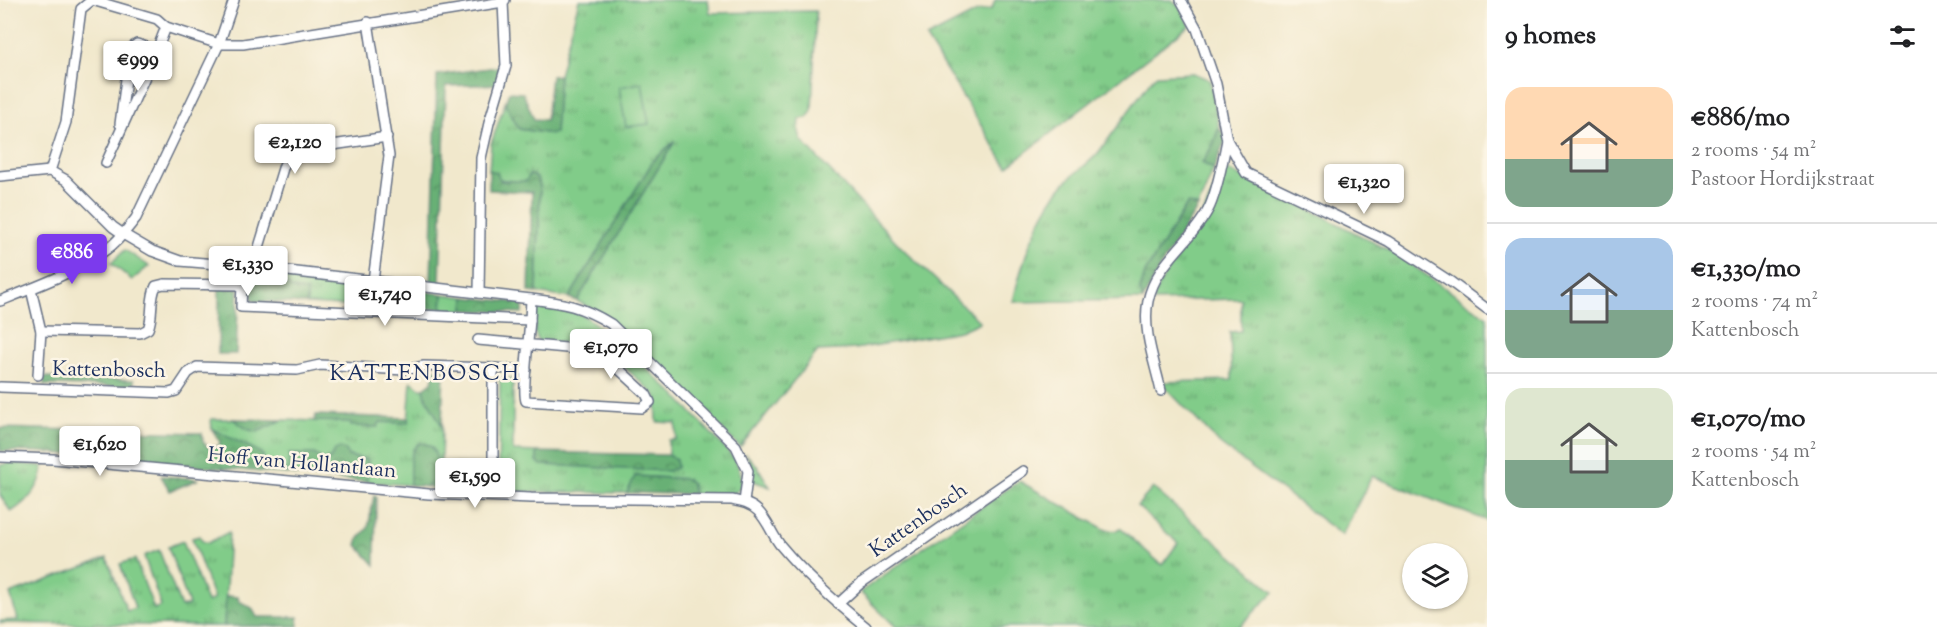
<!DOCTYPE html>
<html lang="en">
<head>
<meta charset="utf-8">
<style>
	body { margin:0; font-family:"Sorts Mill Goudy",serif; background:#f2f2f2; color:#202124; height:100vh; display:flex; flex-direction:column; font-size:22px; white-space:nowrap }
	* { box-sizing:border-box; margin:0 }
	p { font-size:20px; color:#757577 }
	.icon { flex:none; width:33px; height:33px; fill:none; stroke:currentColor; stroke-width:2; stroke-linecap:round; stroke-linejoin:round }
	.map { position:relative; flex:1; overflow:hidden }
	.details { display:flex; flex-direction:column; background:#fff; width:450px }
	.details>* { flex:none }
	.controls { position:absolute; left:1402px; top:543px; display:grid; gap:12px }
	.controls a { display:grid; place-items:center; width:66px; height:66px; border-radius:50%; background:#fff; box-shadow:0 2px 4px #0004; font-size:30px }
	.price { position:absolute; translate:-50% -51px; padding:0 14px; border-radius:6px; background:#fff; color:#222; font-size:20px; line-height:39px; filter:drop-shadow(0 2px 3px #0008) }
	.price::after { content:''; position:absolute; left:50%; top:36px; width:18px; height:14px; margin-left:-9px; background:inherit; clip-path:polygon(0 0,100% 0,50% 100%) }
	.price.selected { background:#7c3aed; color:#fff }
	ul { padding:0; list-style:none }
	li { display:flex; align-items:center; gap:18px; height:150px; padding:0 18px }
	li+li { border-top:2px solid #e0e0e0 }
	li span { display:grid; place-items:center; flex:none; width:168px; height:120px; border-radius:18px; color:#555 }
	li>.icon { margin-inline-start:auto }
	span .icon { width:72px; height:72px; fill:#fffc; stroke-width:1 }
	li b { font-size:26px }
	h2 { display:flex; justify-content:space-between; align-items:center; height:72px; padding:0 18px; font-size:26px }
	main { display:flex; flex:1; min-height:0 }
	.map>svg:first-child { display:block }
	.grass { fill:url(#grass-tufts); stroke:#4e7e74; stroke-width:1.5 }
	.forest { fill:url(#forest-crowns); stroke:#42706a; stroke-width:1.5 }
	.park { fill:#81cc89; stroke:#4e7e74; stroke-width:1.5 }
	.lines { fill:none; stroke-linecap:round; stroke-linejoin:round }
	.street-casing { stroke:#667084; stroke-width:12 }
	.street { stroke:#fff; stroke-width:9 }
	.labels { text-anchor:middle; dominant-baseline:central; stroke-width:5; stroke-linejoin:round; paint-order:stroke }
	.street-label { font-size:21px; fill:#1b2f5e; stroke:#fcf5e5 }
	.neighbourhood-label { font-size:22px; letter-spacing:1.5px; fill:#1b2f5e; stroke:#fcf5e5 }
</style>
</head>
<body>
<main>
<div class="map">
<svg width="1487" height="627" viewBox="0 0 1487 627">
	<defs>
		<pattern id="grass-tufts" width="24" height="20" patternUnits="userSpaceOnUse" patternTransform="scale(1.5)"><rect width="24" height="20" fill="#81cc89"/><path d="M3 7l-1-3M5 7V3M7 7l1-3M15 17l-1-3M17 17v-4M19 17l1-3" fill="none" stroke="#69a673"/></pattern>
		<pattern id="forest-crowns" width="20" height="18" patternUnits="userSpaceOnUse" patternTransform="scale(1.5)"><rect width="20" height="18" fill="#68b075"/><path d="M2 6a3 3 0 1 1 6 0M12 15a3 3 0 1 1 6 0" fill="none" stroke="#559063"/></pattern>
	</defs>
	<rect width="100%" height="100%" fill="#fcf5e5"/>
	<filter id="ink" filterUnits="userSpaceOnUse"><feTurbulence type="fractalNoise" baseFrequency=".0167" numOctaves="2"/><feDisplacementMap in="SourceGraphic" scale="12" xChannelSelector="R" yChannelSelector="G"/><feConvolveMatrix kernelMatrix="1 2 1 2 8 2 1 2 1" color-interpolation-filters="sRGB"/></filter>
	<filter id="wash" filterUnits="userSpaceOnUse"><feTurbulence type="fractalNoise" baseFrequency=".008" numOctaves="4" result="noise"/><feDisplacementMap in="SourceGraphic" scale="24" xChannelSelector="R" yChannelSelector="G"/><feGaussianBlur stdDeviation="1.35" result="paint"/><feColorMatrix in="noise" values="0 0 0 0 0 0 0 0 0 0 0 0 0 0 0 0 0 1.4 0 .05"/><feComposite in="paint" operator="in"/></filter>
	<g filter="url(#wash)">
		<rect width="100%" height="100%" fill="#f1e8cc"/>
		<g class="grass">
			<polygon points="579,0 708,0 710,13 816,11 812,111 807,118 800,119 799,132 801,140 902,248 980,322 960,331 855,349 818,351 740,447 601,314 577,301 673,143 664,150 606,238 569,298 537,293 540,185 499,179 497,173 489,170 491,144 505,103 519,129 552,134 555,133 559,75"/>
			<polygon points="995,0 1172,0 1180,7 1190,25 1007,167 926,38 977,12 992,9"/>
			<path d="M1193,73L1210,80L1219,127L1213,145L1202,163L1214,169L1198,207L1188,203L1145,273L1140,290L1143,300L1013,302C1021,264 1038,213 1064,184C1074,172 1088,165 1098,153C1117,129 1134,102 1153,78L1157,75Z"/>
			<polygon points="1223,168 1319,214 1394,253 1487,317 1487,521 1372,476 1342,535 1220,444 1162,384 1162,382 1232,380 1230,332 1241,331 1241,299 1154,301 1154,297 1164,276 1201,219"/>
			<path d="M285,277L372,286L368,307L307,304V291C298,290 291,290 285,283Z"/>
			<polygon points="443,294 465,297 464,310 442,309"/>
			<path d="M536,304L573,311L586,317L611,335L679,399L735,459C740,471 748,486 734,493L693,494L692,484L687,479L636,476L627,493L488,491V479L498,478L500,378L513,379V451L537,452V461L676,459L668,455V440L676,439V423L657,422L656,396L604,348L598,345L538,341L535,333Z"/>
			<polygon points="411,381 420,388 424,388 426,397 442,426 441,463 413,449 410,485 367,482 368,463 366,459 333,453 330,459 326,460 290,454 287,474 262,472 263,456 260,452 212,429 211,419 233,419 247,429 257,432 282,420 408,423"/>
			<polygon points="745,453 757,466 770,487 753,481 749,461"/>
			<path d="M9,463L43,466C42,487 27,502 11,512L0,495V465Z"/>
			<polygon points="452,474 478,476 481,490 426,487 443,475"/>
			<polygon points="1019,481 1106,530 1116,531 1120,528 1162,565 1178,543 1137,506 1153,488 1274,592 1239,627 896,627 860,592"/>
			<polygon points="229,532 224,626 0,623 0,621 18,620 10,594 107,558 127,611 135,608 120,564 135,559 154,609 161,606 144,556 159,550 181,607 189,605 168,547 183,541 207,602 214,599 192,538 200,536 202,541 208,543"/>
		</g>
		<g class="forest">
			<polygon points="503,66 502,84 446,86 440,283 431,282 437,75"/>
			<polygon points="559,75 555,133 552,134 519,129 505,103 509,92 523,93 534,119 546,120 551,76"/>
			<polygon points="1219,127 1226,139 1214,169 1202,163 1213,145"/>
			<polygon points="675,141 577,301 569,298 653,161"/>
			<polygon points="489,170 497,173 501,181 526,181 530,174 537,178 540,185 537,293 529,292 532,192 489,190"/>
			<polygon points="1188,203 1198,207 1160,267 1143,300 1140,290 1145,273"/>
			<path d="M252,273L285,277V283C291,290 298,290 307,291V304L254,301L252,299Z"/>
			<polygon points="372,286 443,294 442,309 368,307"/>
			<polygon points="219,288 239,288 236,354 218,354"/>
			<polygon points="465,297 523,303 522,313 464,310"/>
			<polygon points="435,369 444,369 442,426 426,397 424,388 432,382"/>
			<polygon points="44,377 134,380 134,387 44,385"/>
			<polygon points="316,415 408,418 408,423 380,422 378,427 351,426 350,422 314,421"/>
			<polygon points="233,419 282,420 257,432 247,429"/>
			<polygon points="0,428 202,433 203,442 209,448 219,446 220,442 212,429 260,452 263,456 262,472 41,452 0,451"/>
			<path d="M420,443C435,445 434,451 438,463L489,465L488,491L481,490L479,478L474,475L452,474L443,475L426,487L410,485C410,472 407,450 420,443Z"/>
			<path d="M340,448L346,450L348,456L368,460L367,482L287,474L289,454H314C320,457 322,461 330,459L335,450Z"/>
			<polygon points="537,452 668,455 676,459 677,468 668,471 541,465 537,461"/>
			<polygon points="161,476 199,479 170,491"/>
			<polygon points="635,476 687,479 692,484 693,494 627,493"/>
			<polygon points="374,495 376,496 375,565 357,545 359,538 368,528"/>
			<polygon points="226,596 238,597 239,601 252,608 257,617 298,617 299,626 224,626"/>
		</g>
		<g class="park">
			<polygon points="138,47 150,51 152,54 141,78 130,74 133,50"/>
			<polygon points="642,83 649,124 626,127 619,87"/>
			<polygon points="125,250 149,266 132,280 111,263"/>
		</g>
	</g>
	<g filter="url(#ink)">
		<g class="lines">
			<defs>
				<g id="street">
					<polyline points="1181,0 1197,29 1216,84 1227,140 1246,173 1388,241 1451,282 1487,309"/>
					<path d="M503,2L243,44H219L166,27L157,19L92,0L81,9L66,122L50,171L66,180L113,227L123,234L152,251L180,261L253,267L531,299C564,303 582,306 611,324L736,446L748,471L744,502"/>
					<polyline points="368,22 389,156 373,281"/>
					<polyline points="120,124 130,49 137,44 157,50"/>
					<polyline points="106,163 157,50 166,27"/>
					<polyline points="0,176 50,171"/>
					<polyline points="253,267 284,165 293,154 305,149 387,137"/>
					<polyline points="242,285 241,307 530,320 531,299"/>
					<polyline points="31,289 41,331 38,375"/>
					<polyline points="479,293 481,158 489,123 506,66 503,2 505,0"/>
					<path d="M0,301C33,288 79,271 107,249C119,241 127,229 136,218L219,44L234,0"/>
					<path d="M41,331L140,333L148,329C154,315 149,300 156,286L164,284L242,285L243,266"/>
					<path d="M478,340L599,351L646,394L650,402L642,408L526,401C522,394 529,334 530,320"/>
					<polyline points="0,387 169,393 176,391 188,373 197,367 297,370 320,365 404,370 424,366 493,368"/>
					<path d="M1161,391C1155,363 1142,330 1148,301C1156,262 1190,244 1208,210C1217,194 1223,159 1227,140"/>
					<path d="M0,457L53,459L429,494L531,498L732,500C742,502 751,504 758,511C768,521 772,535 781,546C807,577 835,602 866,627"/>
					<polyline points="493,472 493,368 526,370"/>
					<polyline points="838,604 861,583 1023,471"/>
				</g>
			</defs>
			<use href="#street" class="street-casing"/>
			<use href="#street" class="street"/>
		</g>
	</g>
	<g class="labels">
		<g class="street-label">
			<text transform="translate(109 371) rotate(1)">Kattenbosch</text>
			<text transform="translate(302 464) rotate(5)">Hoff van Hollantlaan</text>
			<text transform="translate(919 521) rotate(-35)">Kattenbosch</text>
		</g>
		<g class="neighbourhood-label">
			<text x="425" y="375">KATTENBOSCH</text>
		</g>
	</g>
</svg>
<div class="controls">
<a><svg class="icon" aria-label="layers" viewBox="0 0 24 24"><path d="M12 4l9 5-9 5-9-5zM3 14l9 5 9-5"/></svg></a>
</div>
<b class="price" style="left:138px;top:92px">€999</b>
<b class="price" style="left:295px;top:175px">€2,120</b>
<b class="price" style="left:1364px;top:215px">€1,320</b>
<b class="price selected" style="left:72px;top:285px">€886</b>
<b class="price" style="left:248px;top:297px">€1,330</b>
<b class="price" style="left:385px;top:327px">€1,740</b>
<b class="price" style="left:611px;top:380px">€1,070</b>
<b class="price" style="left:100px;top:477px">€1,620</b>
<b class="price" style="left:475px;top:509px">€1,590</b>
</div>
<section class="details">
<h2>9 homes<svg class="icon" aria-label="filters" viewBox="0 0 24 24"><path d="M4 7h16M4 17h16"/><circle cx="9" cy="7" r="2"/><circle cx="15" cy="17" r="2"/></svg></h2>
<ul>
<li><span style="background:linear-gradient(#ffd9b3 60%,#7fa58c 0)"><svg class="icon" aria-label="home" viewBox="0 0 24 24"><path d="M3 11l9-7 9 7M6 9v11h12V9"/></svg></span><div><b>€886/mo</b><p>2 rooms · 54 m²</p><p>Pastoor Hordijkstraat</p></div></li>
<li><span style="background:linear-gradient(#a9c7e8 60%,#7fa58c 0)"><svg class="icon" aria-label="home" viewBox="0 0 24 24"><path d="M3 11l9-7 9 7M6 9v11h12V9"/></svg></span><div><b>€1,330/mo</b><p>2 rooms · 74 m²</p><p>Kattenbosch</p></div></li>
<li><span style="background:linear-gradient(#dfe7d0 60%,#7fa58c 0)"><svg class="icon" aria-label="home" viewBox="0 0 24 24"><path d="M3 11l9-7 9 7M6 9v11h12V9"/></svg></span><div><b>€1,070/mo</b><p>2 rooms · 54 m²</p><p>Kattenbosch</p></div></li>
</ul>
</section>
</main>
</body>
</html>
